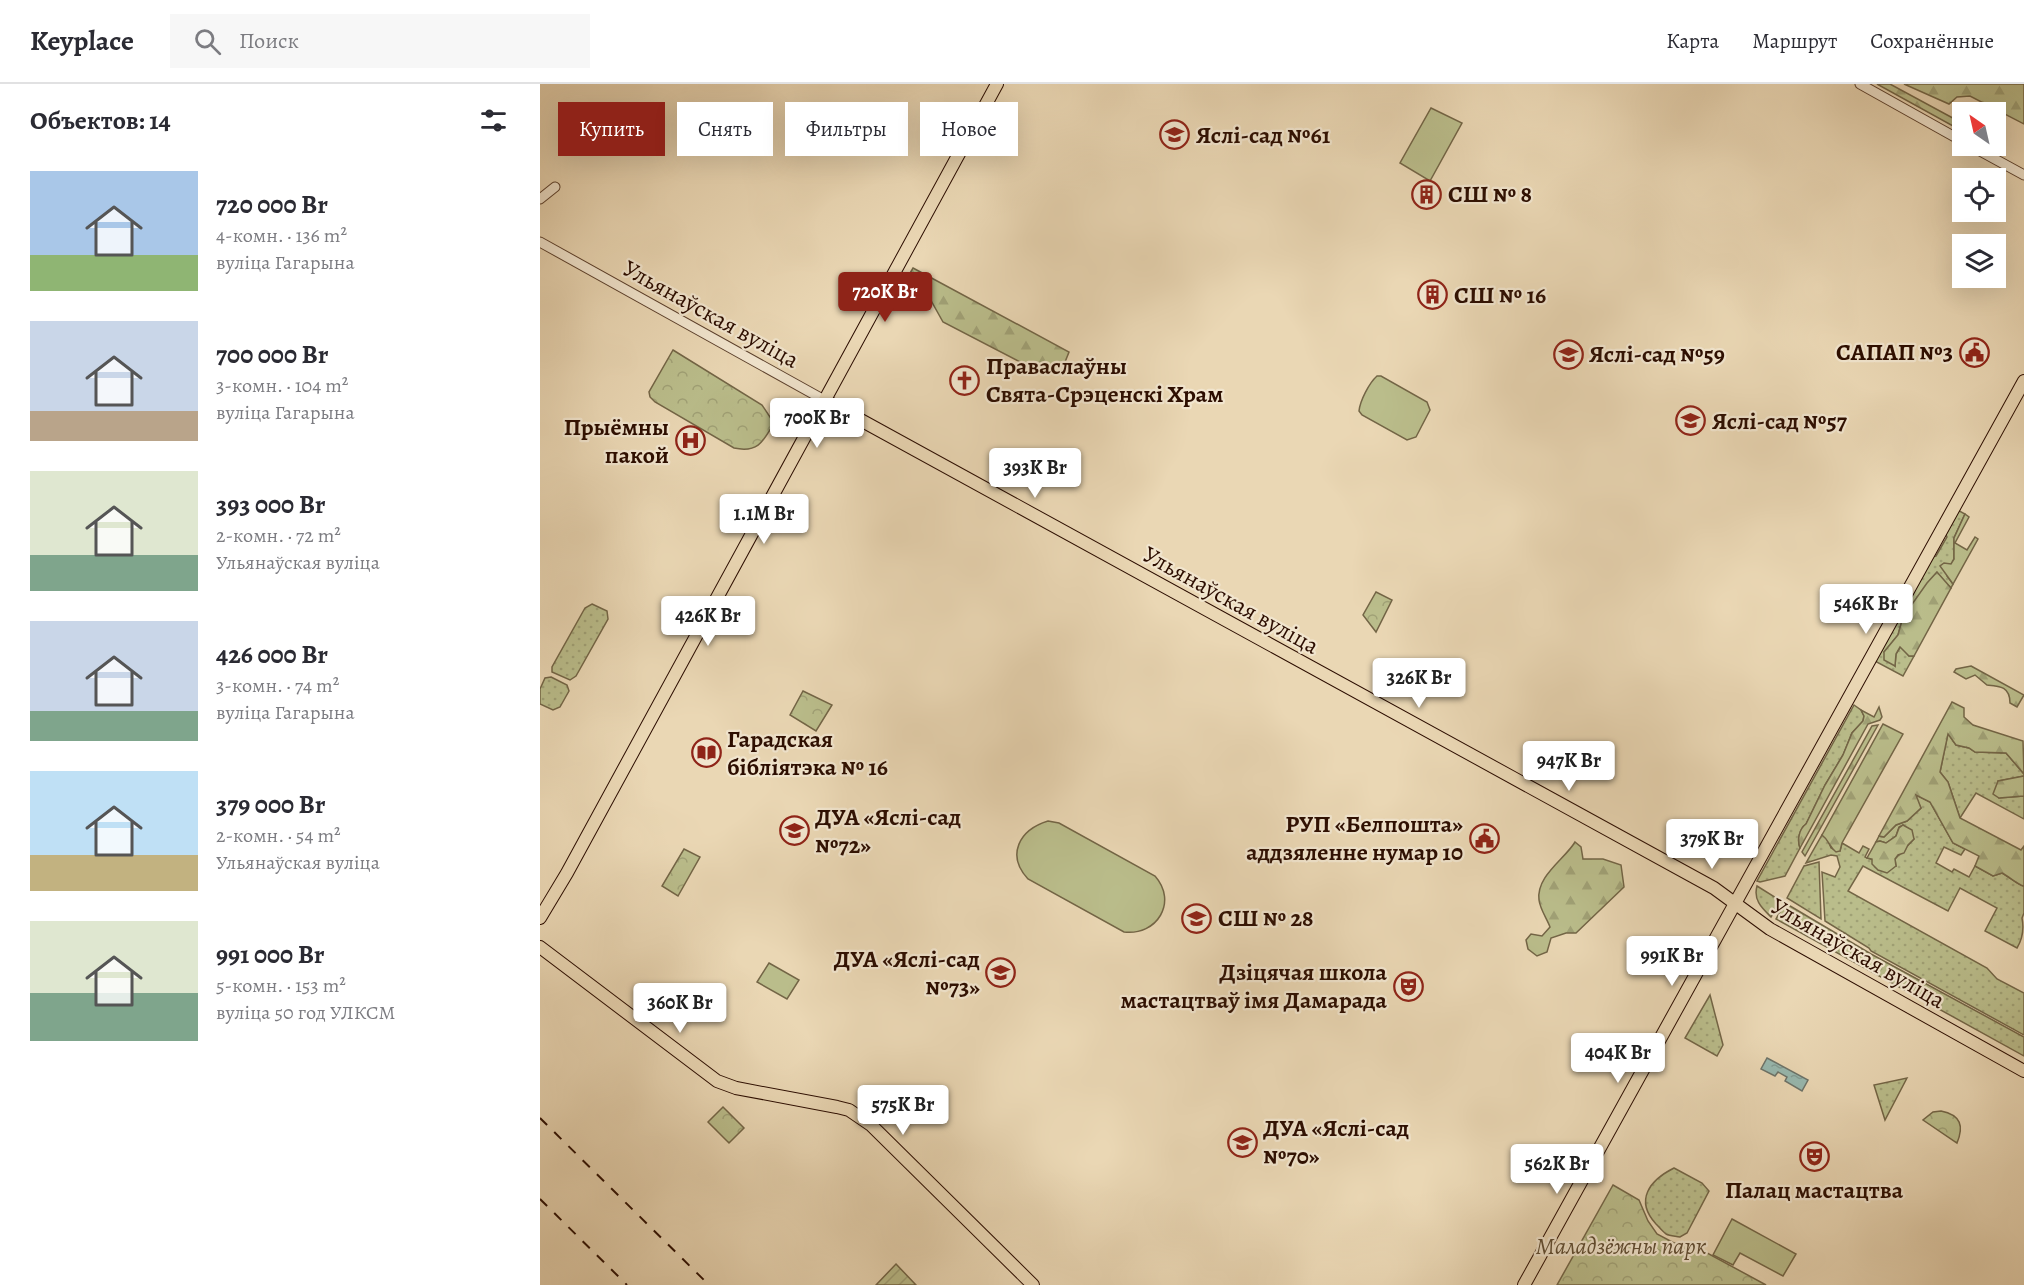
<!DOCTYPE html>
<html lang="ru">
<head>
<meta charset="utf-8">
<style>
	body { margin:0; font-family:Alegreya,serif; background:#f7f7f7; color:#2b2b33; height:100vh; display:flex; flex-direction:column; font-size:22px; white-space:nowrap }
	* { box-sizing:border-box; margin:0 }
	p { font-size:20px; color:#7c7c81 }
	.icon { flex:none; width:33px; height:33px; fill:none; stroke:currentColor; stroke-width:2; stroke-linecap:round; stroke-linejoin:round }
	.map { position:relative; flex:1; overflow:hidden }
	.details { display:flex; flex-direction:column; background:#fff; width:540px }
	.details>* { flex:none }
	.banner { position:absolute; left:18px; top:18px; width:570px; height:54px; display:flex; gap:12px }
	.needle { width:39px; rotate:326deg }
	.controls { position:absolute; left:1412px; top:18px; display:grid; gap:12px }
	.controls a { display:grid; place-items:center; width:54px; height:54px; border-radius:0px; background:#fff; box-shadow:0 6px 24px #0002; font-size:30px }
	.price { position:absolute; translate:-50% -51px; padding:0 14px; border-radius:6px; background:#fff; color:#222; font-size:20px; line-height:39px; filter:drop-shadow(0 2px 3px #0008) }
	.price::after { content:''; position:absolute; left:50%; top:36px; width:18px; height:14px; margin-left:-9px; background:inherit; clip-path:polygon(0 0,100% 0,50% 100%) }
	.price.on { background:#8f2418; color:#fff }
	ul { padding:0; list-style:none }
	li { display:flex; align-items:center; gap:18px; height:150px; padding:0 30px }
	li span { display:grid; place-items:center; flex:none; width:168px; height:120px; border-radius:0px; color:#555 }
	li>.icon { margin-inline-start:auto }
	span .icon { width:72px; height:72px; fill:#fffc; stroke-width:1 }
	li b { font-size:26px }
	h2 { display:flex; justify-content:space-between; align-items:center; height:72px; padding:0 30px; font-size:26px }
	.tag { padding:0 21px; border-radius:0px; background:#fff; box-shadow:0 6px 24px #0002; font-size:21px; line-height:54px }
	.tag.on { background:#8f2418; color:#fff }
	header { display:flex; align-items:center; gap:36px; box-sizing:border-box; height:84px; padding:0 30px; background:#fff; border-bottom:2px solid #e1e1e2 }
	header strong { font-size:28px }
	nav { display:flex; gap:33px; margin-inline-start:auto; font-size:21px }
	.search { width:420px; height:54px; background:#f7f7f7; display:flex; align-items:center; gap:15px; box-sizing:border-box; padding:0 21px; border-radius:0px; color:#7c7c81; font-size:22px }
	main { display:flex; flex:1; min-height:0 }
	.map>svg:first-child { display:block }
	.grass { fill:url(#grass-dots); stroke:#736546; stroke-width:1.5 }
	.forest { fill:url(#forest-firs); stroke:#736546; stroke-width:1.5 }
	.park { fill:url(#park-crowns); stroke:#736546; stroke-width:1.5 }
	.garden { fill:url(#garden-furrows); stroke:#736546; stroke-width:1.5 }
	.pitch { fill:#babd8b; stroke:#736546; stroke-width:1.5 }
	.water { fill:url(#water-ripples); stroke:#6d746a; stroke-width:1.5 }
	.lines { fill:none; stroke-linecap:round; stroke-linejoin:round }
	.minor-casing { stroke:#5c402d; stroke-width:11 }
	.major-casing { stroke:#2c0d00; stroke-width:14 }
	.minor { stroke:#f1e5ce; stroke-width:9 }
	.major { stroke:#ead7b4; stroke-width:12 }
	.rail { stroke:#2c0d00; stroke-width:2; stroke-dasharray:10 10; stroke-linecap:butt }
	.labels { text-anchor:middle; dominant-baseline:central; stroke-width:4.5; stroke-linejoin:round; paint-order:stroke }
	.poi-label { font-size:24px; font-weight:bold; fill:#2c0d00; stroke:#f1e5ce; text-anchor:start }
	.street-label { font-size:24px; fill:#2c0d00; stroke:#f1e5ce }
	.park-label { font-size:24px; font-style:italic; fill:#5e4b31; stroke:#f1e5ce }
</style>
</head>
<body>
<header>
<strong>Keyplace</strong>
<div class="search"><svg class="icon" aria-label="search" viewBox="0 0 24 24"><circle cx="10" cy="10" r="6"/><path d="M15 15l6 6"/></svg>Поиск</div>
<nav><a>Карта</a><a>Маршрут</a><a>Сохранённые</a></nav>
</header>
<main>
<section class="details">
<h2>Объектов: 14<svg class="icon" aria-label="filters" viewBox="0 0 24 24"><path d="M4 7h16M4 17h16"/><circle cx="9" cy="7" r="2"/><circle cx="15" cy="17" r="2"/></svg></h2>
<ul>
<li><span style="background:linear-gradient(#a9c7e8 70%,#8fb573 0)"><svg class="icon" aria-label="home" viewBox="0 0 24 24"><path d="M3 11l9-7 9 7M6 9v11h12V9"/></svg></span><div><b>720 000 Br</b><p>4-комн. · 136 m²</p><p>вуліца Гагарына</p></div></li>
<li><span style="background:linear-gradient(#c9d6e8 75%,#b9a48a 0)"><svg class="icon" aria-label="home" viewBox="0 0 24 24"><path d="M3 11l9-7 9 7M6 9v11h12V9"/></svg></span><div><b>700 000 Br</b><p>3-комн. · 104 m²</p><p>вуліца Гагарына</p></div></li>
<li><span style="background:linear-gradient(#dfe7d0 70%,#7fa58c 0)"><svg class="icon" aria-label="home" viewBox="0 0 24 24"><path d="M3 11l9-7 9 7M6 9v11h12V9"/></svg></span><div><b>393 000 Br</b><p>2-комн. · 72 m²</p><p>Ульянаўская вуліца</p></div></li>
<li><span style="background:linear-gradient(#c9d6e8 75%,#7fa58c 0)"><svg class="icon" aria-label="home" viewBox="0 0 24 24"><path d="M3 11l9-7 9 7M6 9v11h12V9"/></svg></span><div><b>426 000 Br</b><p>3-комн. · 74 m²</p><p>вуліца Гагарына</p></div></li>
<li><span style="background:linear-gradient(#bfe0f5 70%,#c2b280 0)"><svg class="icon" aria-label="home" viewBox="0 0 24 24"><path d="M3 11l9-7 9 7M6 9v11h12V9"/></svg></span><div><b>379 000 Br</b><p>2-комн. · 54 m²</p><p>Ульянаўская вуліца</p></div></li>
<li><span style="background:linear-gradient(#dfe7d0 60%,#7fa58c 0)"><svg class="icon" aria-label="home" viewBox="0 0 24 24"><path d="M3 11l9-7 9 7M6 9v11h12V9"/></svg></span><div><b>991 000 Br</b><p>5-комн. · 153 m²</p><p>вуліца 50 год УЛКСМ</p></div></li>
</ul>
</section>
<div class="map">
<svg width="1484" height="1201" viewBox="0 0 1484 1201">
	<defs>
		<pattern id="grass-dots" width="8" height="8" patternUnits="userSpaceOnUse" patternTransform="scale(1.5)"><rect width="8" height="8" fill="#babd8b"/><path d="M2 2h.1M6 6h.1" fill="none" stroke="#a0a176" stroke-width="1.8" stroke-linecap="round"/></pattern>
		<pattern id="forest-firs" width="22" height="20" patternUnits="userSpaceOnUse" patternTransform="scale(1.5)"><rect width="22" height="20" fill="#babd8b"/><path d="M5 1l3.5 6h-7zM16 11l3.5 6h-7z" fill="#a0a176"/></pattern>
		<pattern id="park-crowns" width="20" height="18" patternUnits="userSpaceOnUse" patternTransform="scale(1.5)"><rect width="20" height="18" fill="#babd8b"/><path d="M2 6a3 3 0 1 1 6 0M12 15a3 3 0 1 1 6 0" fill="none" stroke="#a0a176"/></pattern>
		<pattern id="garden-furrows" width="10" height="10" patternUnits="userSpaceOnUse" patternTransform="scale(1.5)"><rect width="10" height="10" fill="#babd8b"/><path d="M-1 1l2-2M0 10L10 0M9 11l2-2" fill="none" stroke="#a0a176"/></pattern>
		<pattern id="water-ripples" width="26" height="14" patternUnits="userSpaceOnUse" patternTransform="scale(1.5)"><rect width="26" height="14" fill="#98b9b0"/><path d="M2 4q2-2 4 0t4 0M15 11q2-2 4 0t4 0" fill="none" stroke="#839e96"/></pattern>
	</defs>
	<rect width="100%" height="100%" fill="#ead7b4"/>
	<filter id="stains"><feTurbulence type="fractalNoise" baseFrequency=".00333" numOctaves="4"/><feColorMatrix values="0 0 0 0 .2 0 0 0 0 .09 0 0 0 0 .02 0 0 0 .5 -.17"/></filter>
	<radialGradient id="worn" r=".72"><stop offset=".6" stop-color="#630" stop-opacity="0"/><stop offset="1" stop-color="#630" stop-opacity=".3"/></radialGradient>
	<g class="grass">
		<polygon points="1414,424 1425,430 1414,454 1414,475 1407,492 1413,500 1411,504 1397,489 1363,533 1358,551 1344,568 1355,582 1356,570 1361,562 1369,572 1374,572 1363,592 1331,575 1386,474 1396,472 1407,453 1403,444"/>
		<polygon points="52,520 67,527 68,535 36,592 30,596 12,588 12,583 45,524"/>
		<polygon points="11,593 27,601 29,607 20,623 13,626 0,620 0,605 5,594"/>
		<path d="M1314,621L1321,626L1324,632L1323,637L1312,649L1303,671L1285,701L1266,740C1259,745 1257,757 1260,764L1245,792L1220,798L1217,797Z"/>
		<polygon points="1408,649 1416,661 1429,664 1435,668 1466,669 1484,690 1484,692 1458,697 1459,714 1484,712 1484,735 1436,709 1420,734 1408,698 1400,688"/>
		<path d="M1374,710L1390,718L1413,759L1425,765L1421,771L1404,763L1396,779L1412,788L1414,785L1429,793L1435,782L1453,792L1462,789C1470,793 1478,801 1484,802V829L1482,834C1484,844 1483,854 1477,864L1445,847L1457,824L1420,804L1408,827L1323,782L1308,807L1447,884L1457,895L1484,909V951L1331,867L1329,864L1285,837L1282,788L1295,793L1300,783L1297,772L1291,771L1266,779L1282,751L1288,756L1291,764L1300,767L1302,759L1319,769L1323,762L1329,765L1325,773L1327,774L1356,782L1355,775L1374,755L1363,741L1359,743L1356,752L1346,759L1340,757L1336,758L1339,752L1344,753L1356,741L1367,737L1381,724Z"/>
		<polygon points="1279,778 1281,835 1247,814 1264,782"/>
		<path d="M1217,802L1241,817L1231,833C1222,824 1213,816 1217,802Z"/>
		<polygon points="1245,819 1331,870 1484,953 1484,972 1236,835"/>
		<polygon points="1170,911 1183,961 1177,972 1145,954"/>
		<polygon points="1367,994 1345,1036 1334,1001"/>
		<path d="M1134,1084L1162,1099L1169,1107L1147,1149L1140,1153C1136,1152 1130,1152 1126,1150C1123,1148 1119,1143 1116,1140C1094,1116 1110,1096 1134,1084Z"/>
	</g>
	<g class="forest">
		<polygon points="1337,0 1350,0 1422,39 1422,47"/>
		<polygon points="1364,0 1484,0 1484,40 1430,12 1417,13 1409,20"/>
		<polygon points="373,184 529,268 525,278 521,282 508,285 490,283 403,238 389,213 366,196"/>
		<polygon points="1425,430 1429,433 1415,459 1427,466 1435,453 1438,455 1413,500 1400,482 1404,479 1411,480 1414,475 1414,454"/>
		<polygon points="1397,488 1411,504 1374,572 1369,572 1360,563 1356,570 1355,582 1344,576 1344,568 1358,551 1363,533 1387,499"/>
		<path d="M1431,582L1484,611L1477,623L1470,619C1470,602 1459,602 1447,601L1435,591L1426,595L1414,588L1416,585Z"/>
		<path d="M1412,618L1424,624V633L1433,641L1483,657L1484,690L1466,669L1435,668L1429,664L1416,661L1408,650L1400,688L1408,698L1420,734L1481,766L1484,762V802C1478,801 1470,793 1462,789L1453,792L1435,782L1439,772L1413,759L1390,718L1376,711L1381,724L1367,737L1356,741L1344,753L1339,752Z"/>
		<path d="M1339,623L1342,633L1340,636L1328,640L1260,764C1257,756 1259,745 1266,740L1285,701L1303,671L1312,649L1323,637L1324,632L1321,626L1334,633Z"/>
		<path d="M1343,640L1363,650L1302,759L1300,767L1296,768C1289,763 1289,756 1282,751Z"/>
		<polygon points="1338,641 1265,772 1262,768 1332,642"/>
		<polygon points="1484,692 1484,712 1459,714 1453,710 1458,697"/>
		<polygon points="1363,741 1372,746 1374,755 1368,761 1364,769 1358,771 1355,775 1356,782 1347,789 1338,786 1332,780 1332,775 1327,774 1336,758 1340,757 1346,759 1356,752 1359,744"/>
		<path d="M1035,758L1041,763L1043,775H1063L1081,781L1084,803L1036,849H1026L1011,854L1007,868L997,872L988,865L986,856L991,850L1002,852L1010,843C1007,835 1000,825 999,816C996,792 1025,775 1035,758Z"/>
	</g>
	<g class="park">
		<path d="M133,266L222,321L234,339C223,358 218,369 194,364L115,318L110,313L109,308Z"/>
		<polygon points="836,508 852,516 836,548 823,531"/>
		<polygon points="263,607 292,621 276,647 250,631"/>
		<polygon points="144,765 160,773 138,812 122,802"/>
		<polygon points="183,1023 204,1044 189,1059 168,1038"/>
		<path d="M1401,1027C1421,1031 1424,1042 1417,1059L1383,1036L1393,1028Z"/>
		<polygon points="1073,1101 1099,1116 1108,1137 1117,1150 1134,1159 1147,1158 1226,1201 1017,1201"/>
	</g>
	<polygon class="garden" points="356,1180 376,1201 336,1201"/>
	<g class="pitch">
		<polygon points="891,24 922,39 890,97 860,79"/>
		<path d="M837,292H841L887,318L890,326L876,353L867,356L822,331L819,327C820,317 829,299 837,292Z"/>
		<path d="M508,737L519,739L615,792C638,818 617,852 584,848L488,795C466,771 479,746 508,737Z"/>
		<polygon points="229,879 259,896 247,915 217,898"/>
		<polygon points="1192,1135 1256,1170 1243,1192 1200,1169 1193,1181 1173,1171"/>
	</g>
	<polygon class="water" points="1227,974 1268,996 1262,1007 1245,997 1247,993 1238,988 1235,992 1221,985"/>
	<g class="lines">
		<defs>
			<g id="minor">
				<polyline points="1320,0 1422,57"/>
				<polyline points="1431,62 1484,91"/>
				<polyline points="0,115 15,103"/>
				<polyline points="0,158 286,317"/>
			</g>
			<g id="major">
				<polyline points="286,317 1174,804 1230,845 1484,987"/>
				<polyline points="0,834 27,789 457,0"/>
				<polyline points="0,863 177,997 196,1004 297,1023 309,1026 331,1041 493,1201"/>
				<polyline points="984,1201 1484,297"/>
			</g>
		</defs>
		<use href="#minor" class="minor-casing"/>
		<use href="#major" class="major-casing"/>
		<use href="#minor" class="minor"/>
		<use href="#major" class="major"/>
		<g class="rail">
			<polyline points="0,1034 169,1201"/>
			<polyline points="0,1115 87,1201"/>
		</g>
	</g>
	<defs>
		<symbol id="school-ring" viewBox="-11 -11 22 22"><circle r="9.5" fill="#f1e5ce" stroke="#8f2418" stroke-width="1.5"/><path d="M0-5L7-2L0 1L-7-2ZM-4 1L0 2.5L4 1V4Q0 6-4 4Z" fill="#8f2418"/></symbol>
		<symbol id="building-ring" viewBox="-11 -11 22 22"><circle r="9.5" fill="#f1e5ce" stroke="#8f2418" stroke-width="1.5"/><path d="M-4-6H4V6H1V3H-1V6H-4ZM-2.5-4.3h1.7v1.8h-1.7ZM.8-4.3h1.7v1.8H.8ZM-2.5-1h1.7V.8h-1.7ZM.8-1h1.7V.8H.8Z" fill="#8f2418"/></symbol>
		<symbol id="civic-ring" viewBox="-11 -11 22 22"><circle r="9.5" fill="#f1e5ce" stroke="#8f2418" stroke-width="1.5"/><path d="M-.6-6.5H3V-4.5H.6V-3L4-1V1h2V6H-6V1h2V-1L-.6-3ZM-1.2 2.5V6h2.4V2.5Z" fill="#8f2418"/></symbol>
		<symbol id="church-ring" viewBox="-11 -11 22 22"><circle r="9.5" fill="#f1e5ce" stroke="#8f2418" stroke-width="1.5"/><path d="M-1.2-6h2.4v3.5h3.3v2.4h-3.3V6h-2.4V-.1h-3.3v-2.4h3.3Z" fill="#8f2418"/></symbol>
		<symbol id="hospital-ring" viewBox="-11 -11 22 22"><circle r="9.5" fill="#f1e5ce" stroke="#8f2418" stroke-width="1.5"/><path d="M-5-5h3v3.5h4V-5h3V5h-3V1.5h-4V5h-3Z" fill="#8f2418"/></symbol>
		<symbol id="library-ring" viewBox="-11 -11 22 22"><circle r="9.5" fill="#f1e5ce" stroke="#8f2418" stroke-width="1.5"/><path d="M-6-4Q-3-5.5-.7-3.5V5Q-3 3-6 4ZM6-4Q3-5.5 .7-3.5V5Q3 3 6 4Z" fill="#8f2418"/></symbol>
		<symbol id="theatre-ring" viewBox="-11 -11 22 22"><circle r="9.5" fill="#f1e5ce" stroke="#8f2418" stroke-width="1.5"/><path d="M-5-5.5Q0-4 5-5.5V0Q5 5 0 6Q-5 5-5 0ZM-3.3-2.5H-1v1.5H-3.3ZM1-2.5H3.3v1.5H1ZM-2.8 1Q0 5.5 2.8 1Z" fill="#8f2418"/></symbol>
	</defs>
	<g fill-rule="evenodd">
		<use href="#school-ring" x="618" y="34" width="33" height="33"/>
		<use href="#building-ring" x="870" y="94" width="33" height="33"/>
		<use href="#building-ring" x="876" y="194" width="33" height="33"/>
		<use href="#civic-ring" x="1418" y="252" width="33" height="33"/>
		<use href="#school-ring" x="1012" y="254" width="33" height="33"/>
		<use href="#church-ring" x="408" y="280" width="33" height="33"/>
		<use href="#school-ring" x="1134" y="320" width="33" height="33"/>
		<use href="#hospital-ring" x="134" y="340" width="33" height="33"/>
		<use href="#library-ring" x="150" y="652" width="33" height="33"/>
		<use href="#school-ring" x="238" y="730" width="33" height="33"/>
		<use href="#civic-ring" x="928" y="738" width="33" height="33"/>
		<use href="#school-ring" x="640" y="818" width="33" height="33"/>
		<use href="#school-ring" x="444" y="872" width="33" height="33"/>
		<use href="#theatre-ring" x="852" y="886" width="33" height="33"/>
		<use href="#school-ring" x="686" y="1042" width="33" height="33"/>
		<use href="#theatre-ring" x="1258" y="1056" width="33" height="33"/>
	</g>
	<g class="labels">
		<g class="poi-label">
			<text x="656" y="51">Яслі-сад №61</text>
			<text x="908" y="110">СШ № 8</text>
			<text x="914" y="211">СШ № 16</text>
			<text x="1413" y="268" text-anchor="end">САПАП №3</text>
			<text x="1049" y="270">Яслі-сад №59</text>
			<text x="446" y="282">Праваслаўны<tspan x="446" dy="28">Свята-Срэценскі Храм</tspan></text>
			<text x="1172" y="337">Яслі-сад №57</text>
			<text x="129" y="343" text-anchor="end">Прыёмны<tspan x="129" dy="28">пакой</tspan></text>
			<text x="187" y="655">Гарадская<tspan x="187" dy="28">бібліятэка № 16</tspan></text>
			<text x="275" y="733">ДУА «Яслі-сад<tspan x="275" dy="28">№72»</tspan></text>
			<text x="923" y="740" text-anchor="end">РУП «Белпошта»<tspan x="923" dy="28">аддзяленне нумар 10</tspan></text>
			<text x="678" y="834">СШ № 28</text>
			<text x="440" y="875" text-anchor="end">ДУА «Яслі-сад<tspan x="440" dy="28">№73»</tspan></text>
			<text x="847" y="888" text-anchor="end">Дзіцячая школа<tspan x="847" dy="28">мастацтваў імя Дамарада</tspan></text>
			<text x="723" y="1044">ДУА «Яслі-сад<tspan x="723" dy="28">№70»</tspan></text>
			<text x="1274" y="1106" text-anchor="middle">Палац мастацтва</text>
		</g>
		<g class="street-label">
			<text transform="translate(171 230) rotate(29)">Ульянаўская вуліца</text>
			<text transform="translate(691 516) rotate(29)">Ульянаўская вуліца</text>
			<text transform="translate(1318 869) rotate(30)">Ульянаўская вуліца</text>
		</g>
		<g class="park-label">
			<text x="1081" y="1162">Маладзёжны парк</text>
		</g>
	</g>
	<rect width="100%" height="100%" filter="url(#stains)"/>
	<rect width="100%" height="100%" fill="url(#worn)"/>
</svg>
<div class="controls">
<a><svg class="needle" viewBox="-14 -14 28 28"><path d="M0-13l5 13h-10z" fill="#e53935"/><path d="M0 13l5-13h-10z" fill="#7c7c81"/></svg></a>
<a><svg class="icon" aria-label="locate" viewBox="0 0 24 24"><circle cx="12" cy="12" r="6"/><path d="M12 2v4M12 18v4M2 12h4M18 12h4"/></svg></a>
<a><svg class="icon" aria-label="layers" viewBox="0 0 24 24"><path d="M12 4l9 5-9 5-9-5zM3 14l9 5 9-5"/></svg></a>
</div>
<b class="price on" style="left:345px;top:239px">720K Br</b>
<b class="price" style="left:277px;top:365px">700K Br</b>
<b class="price" style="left:495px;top:415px">393K Br</b>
<b class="price" style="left:224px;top:461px">1.1M Br</b>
<b class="price" style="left:1326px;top:551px">546K Br</b>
<b class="price" style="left:168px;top:563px">426K Br</b>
<b class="price" style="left:879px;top:625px">326K Br</b>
<b class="price" style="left:1029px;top:708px">947K Br</b>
<b class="price" style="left:1172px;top:786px">379K Br</b>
<b class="price" style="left:1132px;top:903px">991K Br</b>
<b class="price" style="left:140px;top:950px">360K Br</b>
<b class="price" style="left:1078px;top:1000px">404K Br</b>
<b class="price" style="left:363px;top:1052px">575K Br</b>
<b class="price" style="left:1017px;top:1111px">562K Br</b>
<div class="banner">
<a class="tag on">Купить</a>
<a class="tag">Снять</a>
<a class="tag">Фильтры</a>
<a class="tag">Новое</a>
</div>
</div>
</main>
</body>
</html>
